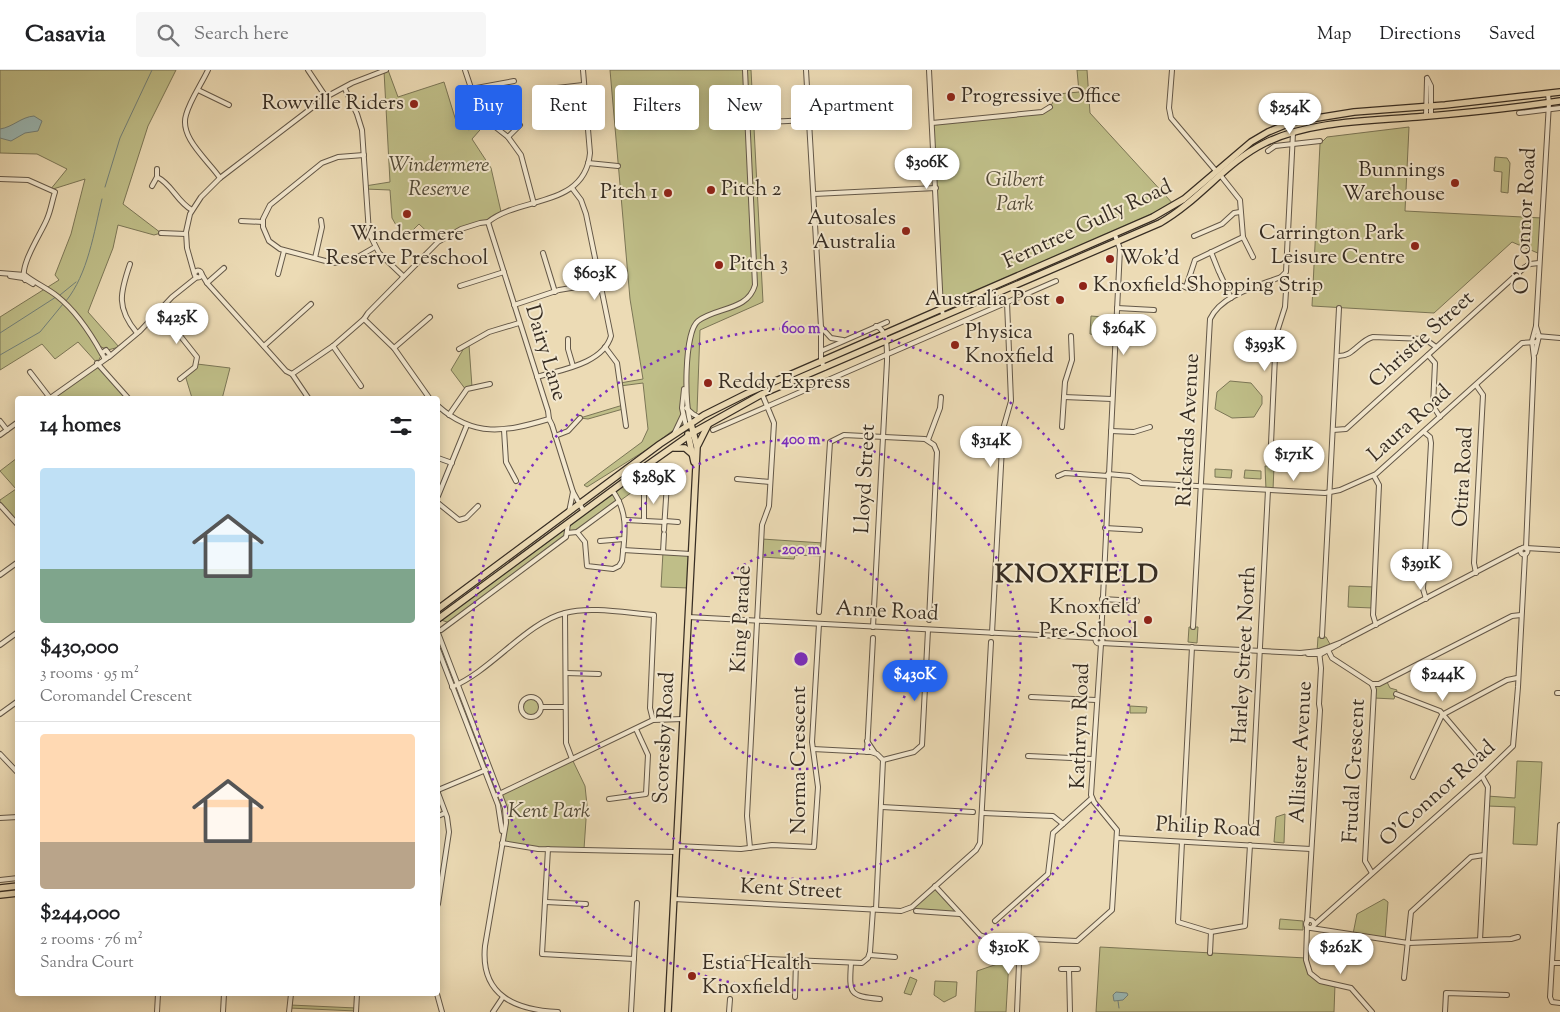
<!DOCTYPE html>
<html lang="en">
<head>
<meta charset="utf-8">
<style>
	body { margin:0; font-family:"Sorts Mill Goudy",serif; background:#f6f6f6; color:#202124; height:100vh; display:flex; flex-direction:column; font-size:19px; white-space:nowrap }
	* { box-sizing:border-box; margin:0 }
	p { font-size:16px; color:#757577 }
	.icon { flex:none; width:28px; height:28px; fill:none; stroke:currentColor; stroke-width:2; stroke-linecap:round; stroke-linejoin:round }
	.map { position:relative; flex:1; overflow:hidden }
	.sheet { position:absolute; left:15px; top:326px; width:425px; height:600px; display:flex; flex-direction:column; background:#fff; border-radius:5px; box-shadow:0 2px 12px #0003 }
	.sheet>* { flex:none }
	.banner { position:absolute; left:455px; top:15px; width:475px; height:45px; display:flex; gap:10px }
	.price { position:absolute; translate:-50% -42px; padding:0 11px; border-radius:18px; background:#fff; color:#222; font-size:16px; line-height:32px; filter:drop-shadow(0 1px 2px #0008) }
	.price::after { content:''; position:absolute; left:50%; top:30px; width:15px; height:11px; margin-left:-8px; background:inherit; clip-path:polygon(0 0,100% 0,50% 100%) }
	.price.current { background:#2563eb; color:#fff }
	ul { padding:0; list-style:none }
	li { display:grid; align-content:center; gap:10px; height:265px; padding:0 25px }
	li+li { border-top:1px solid #e0e0e0 }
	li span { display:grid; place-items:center; height:155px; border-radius:5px; color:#555 }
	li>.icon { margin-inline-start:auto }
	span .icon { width:90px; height:90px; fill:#fffc; stroke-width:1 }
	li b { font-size:21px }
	h2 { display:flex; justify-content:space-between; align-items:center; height:60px; padding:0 25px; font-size:21px }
	.tag { padding:0 18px; border-radius:5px; background:#fff; box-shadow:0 2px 12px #0003; font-size:18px; line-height:45px }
	.tag.current { background:#2563eb; color:#fff }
	header { display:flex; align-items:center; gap:30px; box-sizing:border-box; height:70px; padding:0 25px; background:#fff; border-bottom:1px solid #e0e0e0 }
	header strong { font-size:24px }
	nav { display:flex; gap:28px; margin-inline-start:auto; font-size:18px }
	.search { width:350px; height:45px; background:#f6f6f6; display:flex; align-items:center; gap:12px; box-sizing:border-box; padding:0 18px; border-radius:5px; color:#757577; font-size:19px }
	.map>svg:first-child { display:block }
	.green { fill:#bfbe88; stroke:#7b7656 }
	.water { fill:#9ab9b6; stroke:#72817b }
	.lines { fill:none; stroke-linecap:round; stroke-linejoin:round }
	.stream { stroke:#72817b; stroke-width:1 }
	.street-casing { stroke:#645848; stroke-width:6 }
	.primary-casing { stroke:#372d23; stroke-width:8 }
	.street { stroke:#f3e8cf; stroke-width:4 }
	.primary { stroke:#ecdbb5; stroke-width:5.5 }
	.ring { fill:none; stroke:#7b2cbf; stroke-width:2.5; stroke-dasharray:2.5 5 }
	.poi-dot { fill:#8f2418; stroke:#f3e8cf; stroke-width:2 }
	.labels { text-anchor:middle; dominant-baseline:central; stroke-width:4; stroke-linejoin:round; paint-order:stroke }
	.poi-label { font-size:21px; fill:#372d23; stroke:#f3e8cf; text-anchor:start }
	.park-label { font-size:21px; font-style:italic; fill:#524a37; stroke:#f3e8cf }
	.street-label { font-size:21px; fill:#372d23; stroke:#f3e8cf }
	.district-label { font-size:26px; font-weight:bold; letter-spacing:1px; fill:#372d23; stroke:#f3e8cf }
	.centre { fill:#7b2cbf; stroke:#f3e8cf; stroke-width:2.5 }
	.ring-label { font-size:15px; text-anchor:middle; font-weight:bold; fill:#7b2cbf; stroke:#f3e8cf; stroke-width:4; stroke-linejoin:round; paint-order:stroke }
</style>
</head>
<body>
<header>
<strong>Casavia</strong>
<div class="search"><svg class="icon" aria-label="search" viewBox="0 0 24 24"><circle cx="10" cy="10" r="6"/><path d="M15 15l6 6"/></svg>Search here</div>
<nav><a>Map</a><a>Directions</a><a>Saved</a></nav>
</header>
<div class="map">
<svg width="1560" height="942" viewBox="0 0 1560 942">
	<rect width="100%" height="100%" fill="#ecdbb5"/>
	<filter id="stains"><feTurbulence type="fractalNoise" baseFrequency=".004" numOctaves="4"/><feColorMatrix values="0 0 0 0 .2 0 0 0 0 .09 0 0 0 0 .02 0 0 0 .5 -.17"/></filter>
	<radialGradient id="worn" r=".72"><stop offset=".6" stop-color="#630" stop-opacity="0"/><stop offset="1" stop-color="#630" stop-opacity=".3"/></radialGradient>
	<g class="green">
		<polygon points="0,0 176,0 148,56 123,134 161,163 154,165 118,155 113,178 88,242 119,277 108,280 97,275 101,286 97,293 78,272 55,289 42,274 0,300 0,247 59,210 55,205 71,164 85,109 50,120 67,99 37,84 0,83"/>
		<polygon points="388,0 398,27 444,12 456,51 469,60 483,48 487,52 472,69 491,98 502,146 457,161 438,172 419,154 404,169 392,148 390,120 365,119 365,116 390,112 384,1"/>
		<polygon points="610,0 751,0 763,232 700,260 697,342 651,377 587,417 584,415 642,372 648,359 643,313 620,316 620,313 643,309 630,229"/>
		<polygon points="1077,0 1087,0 1090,43 1175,136 941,239 932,53 1042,42 1050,37 1058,24 1079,22"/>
		<polygon points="1409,57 1405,141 1542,148 1540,184 1512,172 1434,243 1312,236 1320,74 1327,67"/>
		<polygon points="1495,87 1507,88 1510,93 1508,123 1501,122 1502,102 1494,101"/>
		<polygon points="1091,246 1114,248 1113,267 1090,264"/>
		<polygon points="469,275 472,317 466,320 451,300 464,278"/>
		<polygon points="197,294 230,298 222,329 192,328 185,305"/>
		<polygon points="97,295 128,329 61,329 56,324"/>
		<polygon points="1230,311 1251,313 1262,326 1262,334 1254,347 1232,348 1215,339 1217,322"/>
		<polygon points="623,335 623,339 588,349 580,348"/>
		<polygon points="17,388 17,455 0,435 0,430 16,419 0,401"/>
		<polygon points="654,390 667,406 662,409 650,409 577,462 568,463 450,553 438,549"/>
		<polygon points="1265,396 1274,396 1273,420 1266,420"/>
		<polygon points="1215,399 1232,400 1231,408 1215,407"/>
		<polygon points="1245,400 1261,401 1261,409 1244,408"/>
		<polygon points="762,469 823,473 822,486 795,485 794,489 761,487"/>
		<polygon points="663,482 691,484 689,518 661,517"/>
		<polygon points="1349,516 1374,517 1373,538 1348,537"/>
		<polygon points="1189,557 1198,557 1197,573 1188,572"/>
		<polygon points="1318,567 1326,567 1331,576 1317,582"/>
		<polygon points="1386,610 1390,618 1397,620 1394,629 1374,628 1372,614"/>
		<circle cx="531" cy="637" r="10"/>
		<polygon points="1130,636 1147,637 1146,643 1130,643"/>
		<polygon points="572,689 585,716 587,735 584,779 548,779 502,773 506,745 500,723"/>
		<polygon points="1517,691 1542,692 1537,775 1513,774 1515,737 1487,736 1487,726 1515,728"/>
		<polygon points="1285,744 1284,773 1274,772 1276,747"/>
		<polygon points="935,816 960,844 916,841 912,837"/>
		<polygon points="1384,829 1388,832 1385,870 1353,864 1357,844"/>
		<polygon points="1280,849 1303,851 1303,860 1279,859"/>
		<polygon points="1100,877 1306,888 1314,908 1335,914 1334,942 1096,942"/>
		<polygon points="1009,890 1006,942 975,942 977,901"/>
		<polygon points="910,907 917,910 911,925 904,923"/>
		<polygon points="935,911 957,912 956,926 944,932 934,925"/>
		<polygon points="290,935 356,938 356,941 289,938"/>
	</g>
	<g class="water">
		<path d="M34,46L42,51L38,61L25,63L11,71L0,68V59C13,57 21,47 34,46Z"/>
		<polygon points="1116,922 1127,923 1128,925 1123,930 1114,931 1113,925"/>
	</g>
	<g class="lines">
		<g class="stream">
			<polyline points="105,117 120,68 152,0"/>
			<polyline points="60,225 76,212"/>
			<path d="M66,231C88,204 94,162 102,129"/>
			<polyline points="0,263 56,227"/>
			<polyline points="0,285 40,262 63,234"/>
			<polyline points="1118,931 1119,938"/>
		</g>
		<defs>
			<g id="street">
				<path d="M208,0C201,15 190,30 186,45C179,68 209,91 220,108"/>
				<polyline points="308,0 326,27"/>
				<polyline points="465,0 480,45 508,67 521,85 534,134"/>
				<polyline points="806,0 821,257 821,289 824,298"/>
				<polyline points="929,0 941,239 944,246"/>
				<polyline points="1172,0 1169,38 1171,48 1216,101"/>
				<polyline points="1427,8 1431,16 1431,46"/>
				<polyline points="557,18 583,15"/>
				<polyline points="345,19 357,44 362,60 369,163 379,183 403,206"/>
				<polyline points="471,19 514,11"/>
				<polyline points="198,20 229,35"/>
				<polyline points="1519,43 1560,38"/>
				<polyline points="1426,46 1427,10"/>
				<polyline points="748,53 809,50"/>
				<polyline points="932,53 1042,42 1050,37"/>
				<polyline points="508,67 520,55"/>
				<polyline points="1268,81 1275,76 1320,71"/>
				<polyline points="364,85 338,87 322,93 270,135 263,149 263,157 269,171 280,179 333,193 351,191 375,177"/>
				<polyline points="588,93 618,96"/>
				<path d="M157,107C172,114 177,132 192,140"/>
				<path d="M0,109L28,110L55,122C52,131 51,140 47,149C42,162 18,197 25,210"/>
				<polyline points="152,116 157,107 157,99"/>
				<polyline points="814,124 936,118"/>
				<polyline points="241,151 263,152"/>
				<polyline points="488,152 548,341 549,349 552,355 573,422 583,440"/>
				<polyline points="161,163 186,164"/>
				<polyline points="1194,166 1222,154 1234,143 1240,142"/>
				<polyline points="1243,167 1253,187"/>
				<polyline points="1211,182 1219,202"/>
				<polyline points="543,183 555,222"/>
				<polyline points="315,188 322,157 321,150"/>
				<path d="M130,194C120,223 116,238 137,263"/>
				<circle cx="198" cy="204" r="3.5"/>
				<path d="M0,203L25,205C35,213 47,218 57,226C76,241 91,264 102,284"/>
				<polyline points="194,203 187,178 186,162 190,144 201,127 220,108 326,27 352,13 386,0"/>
				<polyline points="201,203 207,213 286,301 292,304 309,329"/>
				<polyline points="278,204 284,181"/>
				<polyline points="1220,204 1231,228"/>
				<polyline points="10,206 23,208 33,214"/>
				<polyline points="207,213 224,198"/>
				<polyline points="1180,215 1192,220"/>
				<polyline points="460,216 504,202"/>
				<polyline points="1186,217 1195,190 1243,167 1240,130 1221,106"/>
				<polyline points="514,235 559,220 601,213"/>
				<polyline points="1117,238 1154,240"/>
				<polyline points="159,239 197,287 195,297 180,309"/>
				<polyline points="364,249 394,278 430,329"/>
				<polyline points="821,257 831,268 843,270"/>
				<polyline points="1537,266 1560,268"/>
				<polyline points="568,269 568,279 573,296"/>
				<polyline points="264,276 311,234"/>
				<polyline points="333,276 361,316"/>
				<polyline points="605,277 617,293 626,356"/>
				<polyline points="394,278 430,247"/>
				<polyline points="459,279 489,262 519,253"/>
				<polyline points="821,281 887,252"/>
				<polyline points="1535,283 1539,266 1536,256"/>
				<polyline points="110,285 106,280 102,283 104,288 109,287 140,261 172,227 197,207"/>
				<polyline points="1428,285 1435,293 1433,336 1440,347"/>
				<path d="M1337,286C1354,287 1358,271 1373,267L1425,269L1436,277"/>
				<polyline points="97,293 129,329"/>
				<polyline points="30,302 50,328"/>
				<path d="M292,304L333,276L364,249L368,243L438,172L461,159L480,153L488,152C520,126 585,138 590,83L583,0"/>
				<path d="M537,307C560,300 603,294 611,266L586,144L581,130L572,118"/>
				<polyline points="1476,315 1483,325 1474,493 1476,503"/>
				<polyline points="684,319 682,338 686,356"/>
				<polyline points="1064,327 1112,329"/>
				<polyline points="49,329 107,288"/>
				<path d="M438,336C474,368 505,362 549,349"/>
				<polyline points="686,338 693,344 700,348"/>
				<polyline points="449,345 467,319 490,314"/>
				<polyline points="0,351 7,360"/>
				<path d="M691,354C684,337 684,262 698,251C716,237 748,241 755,215L745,0"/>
				<polyline points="1062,357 1065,312 1072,290 1071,266"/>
				<polyline points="504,360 506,392 516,411"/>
				<polyline points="713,360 1056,211"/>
				<polyline points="1333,360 1346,359 1525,197 1530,194 1539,193"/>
				<polyline points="1111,361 1134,362 1150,357"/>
				<polyline points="1424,362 1430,367 1431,373 1423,519 1426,529"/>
				<polyline points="674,364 683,345"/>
				<polyline points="0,365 18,352"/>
				<polyline points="555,366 568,361 580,348"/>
				<polyline points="928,370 940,338 941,327"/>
				<polyline points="438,388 452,393"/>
				<polyline points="1270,395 1276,265 1285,237 1286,221 1281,207"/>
				<polyline points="1108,404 1130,406 1141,413 1325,423 1340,420 1376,404 1522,273 1537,272"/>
				<polyline points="1058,406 1065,403 1108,406"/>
				<polyline points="1374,406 1379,415 1373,545 1376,555"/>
				<polyline points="737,409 770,412"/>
				<polyline points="644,421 644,451"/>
				<polyline points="438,426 467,355"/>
				<polyline points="438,433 459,450 466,448 478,436"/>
				<polyline points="0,435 18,455"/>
				<polyline points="569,442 573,422"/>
				<polyline points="626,450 665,452"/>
				<polyline points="665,451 678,452"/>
				<polyline points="1105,458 1140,460"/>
				<polyline points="664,460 667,413 669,411"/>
				<path d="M577,462L585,472L587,496L613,499L619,496L622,491C625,464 629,442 612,420"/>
				<polyline points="567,463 577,462 619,431"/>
				<polyline points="600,471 624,469"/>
				<circle cx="1524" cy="481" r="3.5"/>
				<polyline points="1526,478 1534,288 1532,271 1536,256 1549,33 1548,24"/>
				<polyline points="1526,478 1560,480"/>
				<polyline points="623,480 691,484"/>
				<polyline points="663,482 664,464"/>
				<polyline points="0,505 18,492"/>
				<polyline points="1102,529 1137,531"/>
				<polyline points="819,542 830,372 844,365 925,369 934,375 937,382 929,550"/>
				<polyline points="565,543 566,673 572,689"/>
				<polyline points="688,547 1097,568"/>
				<path d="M873,557L887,291C887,280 888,260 876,256"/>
				<path d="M1193,557L1210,249C1221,225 1258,216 1281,207L1286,202L1293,63"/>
				<polyline points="441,560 566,467 568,454"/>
				<path d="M438,563L505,738L506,753L485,876C480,926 516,940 558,942"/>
				<polyline points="992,563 1003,359 1011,331 1007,232"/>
				<polyline points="1322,566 1339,238"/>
				<circle cx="1099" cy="570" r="3.5"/>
				<polyline points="1101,568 1120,179 1115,165"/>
				<polyline points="1101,573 1301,583"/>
				<polyline points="0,575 18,562"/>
				<polyline points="438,579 498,735 502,761"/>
				<polyline points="1328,580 1332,588 1372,614"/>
				<polyline points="1300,583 1319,581 1342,572 1520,479"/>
				<polyline points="1308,584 1321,584 1339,574"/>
				<polyline points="566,603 599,604"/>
				<polyline points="1372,614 1379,614 1512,546 1521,545"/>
				<path d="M452,617C491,601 527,552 565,543C590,536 627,543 654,545L650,638L653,650"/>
				<polyline points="1557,623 1560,623"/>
				<polyline points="1396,624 1440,641 1479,687"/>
				<circle cx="531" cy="637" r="10"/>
				<polyline points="1031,627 1096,630"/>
				<polyline points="541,637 565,637"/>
				<polyline points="0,644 18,631"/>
				<polyline points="867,671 875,683"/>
				<polyline points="813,679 871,682 877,684 883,690 876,839"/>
				<polyline points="867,682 873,568"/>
				<polyline points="0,684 18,703"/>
				<polyline points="1028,686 1093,689"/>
				<polyline points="883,690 914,682 922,675 928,560"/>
				<polyline points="1413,707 1442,645 1507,610 1517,608"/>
				<polyline points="438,720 486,700"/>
				<polyline points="438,723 447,747 449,762 438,834"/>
				<polyline points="495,726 653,650 683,649"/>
				<polyline points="609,729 646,724 648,685 636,659"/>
				<polyline points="882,737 973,742"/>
				<polyline points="983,743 1053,746 1063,754"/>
				<polyline points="438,746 445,743"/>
				<polyline points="0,748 18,747"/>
				<polyline points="1183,751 1192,577"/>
				<polyline points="1251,753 1268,420"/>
				<polyline points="1560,755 1550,927 1552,932 1560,933"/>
				<polyline points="1117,768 1311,779"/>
				<polyline points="1182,772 1178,852 1211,862 1245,856 1250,775"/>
				<polyline points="502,773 538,779 676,782"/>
				<polyline points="676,776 741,779 772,775 814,777 818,717 812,672 819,554"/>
				<polyline points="750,778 747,746 762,455 769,436 774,353 762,324"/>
				<polyline points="548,779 542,884 634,889"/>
				<polyline points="1372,803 1365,791 1374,620 1372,614"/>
				<polyline points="0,810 18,808"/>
				<polyline points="935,816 980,865 985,867 1077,871 1112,840 1117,760 1094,732 1091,725 1101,574"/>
				<polyline points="674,829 901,841 912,837 976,780 980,773 991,572"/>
				<polyline points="546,832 586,834"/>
				<polyline points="916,841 960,844"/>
				<circle cx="1310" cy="854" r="4"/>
				<polyline points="995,851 1048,804 1053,763 1092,728"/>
				<polyline points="1307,853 1320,640 1319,634 1321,598 1319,581"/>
				<polyline points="1314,855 1482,706 1513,676 1518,617 1525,484"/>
				<polyline points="1307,857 1306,890 1310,903 1320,911 1351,918 1372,942"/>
				<polyline points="1311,858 1408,873 1511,869 1518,867"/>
				<polyline points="1480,870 1488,717 1482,706"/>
				<polyline points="1210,883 1211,862"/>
				<polyline points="870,885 895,887"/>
				<polyline points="747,888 862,893 868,888 870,882 873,839"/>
				<path d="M851,893C849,924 849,926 880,929"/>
				<polyline points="1552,893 1560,893"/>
				<polyline points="1061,899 1078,899"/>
				<polyline points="1069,899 1070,942"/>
				<polyline points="1404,908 1411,842 1471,787 1484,785"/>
				<polyline points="437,924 442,942"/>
				<polyline points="795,927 796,890"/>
				<polyline points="157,942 158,924"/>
				<polyline points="223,942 224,924"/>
				<polyline points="289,942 291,924"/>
				<polyline points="356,942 357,924"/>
				<polyline points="493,942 503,927"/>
				<polyline points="631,942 637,833"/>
				<polyline points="729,942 730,929"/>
				<polyline points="1017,942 1020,869"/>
				<polyline points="1445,942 1446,923 1507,925"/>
			</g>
			<g id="primary">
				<polyline points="688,364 694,392"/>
				<polyline points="698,375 708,355"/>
				<polyline points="674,378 685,378 692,384"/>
				<polyline points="438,539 660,374 704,345 748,323 1153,147 1184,129 1251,72 1268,62 1292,52 1354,42 1445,35 1560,22"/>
				<path d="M438,549L629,408L694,362L762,324L1160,153C1199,131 1226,92 1265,73C1310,51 1368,51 1417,47C1465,43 1513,38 1560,31"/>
				<polyline points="0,818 18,816"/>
				<polyline points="0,825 18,823"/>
				<polyline points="668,942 697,377 691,354"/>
			</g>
		</defs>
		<use href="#street" class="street-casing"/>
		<use href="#primary" class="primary-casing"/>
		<use href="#street" class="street"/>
		<use href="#primary" class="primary"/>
	</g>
	<g class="ring">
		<circle cx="801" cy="589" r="110"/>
		<circle cx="801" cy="589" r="220"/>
		<circle cx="801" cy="589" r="331"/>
	</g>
	<g class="poi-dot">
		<circle cx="951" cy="27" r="5"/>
		<circle cx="414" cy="34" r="5"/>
		<circle cx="1455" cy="113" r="5"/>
		<circle cx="711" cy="120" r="5"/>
		<circle cx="668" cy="123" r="5"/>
		<circle cx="407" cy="144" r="5"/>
		<circle cx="906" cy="161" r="5"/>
		<circle cx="1415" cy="176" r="5"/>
		<circle cx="1110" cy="189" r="5"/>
		<circle cx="719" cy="195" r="5"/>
		<circle cx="1083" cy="216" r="5"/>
		<circle cx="1060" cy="230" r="5"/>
		<circle cx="955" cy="275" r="5"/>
		<circle cx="708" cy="313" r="5"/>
		<circle cx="1148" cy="550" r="5"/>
		<circle cx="692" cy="906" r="5"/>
	</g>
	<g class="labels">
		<g class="poi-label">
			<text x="961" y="27">Progressive Office</text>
			<text x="404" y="34" text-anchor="end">Rowville Riders</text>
			<text x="1445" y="101" text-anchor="end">Bunnings<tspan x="1445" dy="24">Warehouse</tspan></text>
			<text x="721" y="120">Pitch 2</text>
			<text x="658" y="123" text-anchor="end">Pitch 1</text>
			<text x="896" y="149" text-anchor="end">Autosales<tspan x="896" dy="24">Australia</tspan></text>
			<text x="1405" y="164" text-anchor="end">Carrington Park<tspan x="1405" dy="24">Leisure Centre</tspan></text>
			<text x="407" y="165" text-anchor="middle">Windermere<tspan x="407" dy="24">Reserve Preschool</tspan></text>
			<text x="1120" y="189">Wok'd</text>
			<text x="729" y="195">Pitch 3</text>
			<text x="1093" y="216">Knoxfield Shopping Strip</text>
			<text x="1050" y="230" text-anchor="end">Australia Post</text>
			<text x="965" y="263">Physica<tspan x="965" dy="24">Knoxfield</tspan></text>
			<text x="718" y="313">Reddy Express</text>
			<text x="1138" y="538" text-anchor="end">Knoxfield<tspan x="1138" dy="24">Pre-School</tspan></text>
			<text x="702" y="894">Estia Health<tspan x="702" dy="24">Knoxfield</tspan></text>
		</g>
		<g class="park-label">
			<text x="439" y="96">Windermere<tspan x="439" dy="24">Reserve</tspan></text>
			<text x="1015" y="111">Gilbert<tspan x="1015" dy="24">Park</tspan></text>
			<text x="549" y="742">Kent Park</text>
		</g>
		<g class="street-label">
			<text transform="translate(1526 151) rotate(-87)">O'Connor Road</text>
			<text transform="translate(1088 155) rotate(-25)">Ferntree Gully Road</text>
			<text transform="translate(1422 270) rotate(-42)">Christie Street</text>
			<text transform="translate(545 283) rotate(73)">Dairy Lane</text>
			<text transform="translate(1410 354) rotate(-42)">Laura Road</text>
			<text transform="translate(1189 360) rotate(-87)">Rickards Avenue</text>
			<text transform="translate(1464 407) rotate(-87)">Otira Road</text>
			<text transform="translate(866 409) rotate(-87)">Lloyd Street</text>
			<text transform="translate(887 542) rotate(3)">Anne Road</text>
			<text transform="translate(742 549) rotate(-87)">King Parade</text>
			<text transform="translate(1245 585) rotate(-87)">Harley Street North</text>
			<text transform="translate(1081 656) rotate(-88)">Kathryn Road</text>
			<text transform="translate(665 668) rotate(-87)">Scoresby Road</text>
			<text transform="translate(1302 682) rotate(-87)">Allister Avenue</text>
			<text transform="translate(800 690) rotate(-90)">Norma Crescent</text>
			<text transform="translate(1355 701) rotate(-87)">Frudal Crescent</text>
			<text transform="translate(1438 724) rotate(-42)">O'Connor Road</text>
			<text transform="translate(1208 758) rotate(3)">Philip Road</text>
			<text transform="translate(791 820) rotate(3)">Kent Street</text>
		</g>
		<g class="district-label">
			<text x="1077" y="505">KNOXFIELD</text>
		</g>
	</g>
	<circle cx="801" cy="589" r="8" class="centre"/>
	<g class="ring-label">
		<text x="801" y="263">600 m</text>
		<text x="801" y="374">400 m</text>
		<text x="801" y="484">200 m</text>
	</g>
	<rect width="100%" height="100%" filter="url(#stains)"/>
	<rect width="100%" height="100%" fill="url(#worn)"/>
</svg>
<b class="price" style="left:1290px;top:65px">$254K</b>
<b class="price" style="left:927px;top:120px">$306K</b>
<b class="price" style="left:595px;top:231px">$603K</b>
<b class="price" style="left:177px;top:275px">$425K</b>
<b class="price" style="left:1124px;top:286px">$264K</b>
<b class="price" style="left:1265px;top:302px">$393K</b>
<b class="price" style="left:991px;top:398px">$314K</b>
<b class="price" style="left:1294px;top:412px">$171K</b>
<b class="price" style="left:654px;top:435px">$289K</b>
<b class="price" style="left:1421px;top:521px">$391K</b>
<b class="price current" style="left:915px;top:632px">$430K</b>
<b class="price" style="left:1443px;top:632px">$244K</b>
<b class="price" style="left:1009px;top:905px">$310K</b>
<b class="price" style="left:1341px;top:905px">$262K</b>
<div class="banner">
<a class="tag current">Buy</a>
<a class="tag">Rent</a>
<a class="tag">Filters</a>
<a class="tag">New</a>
<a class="tag">Apartment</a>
</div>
<section class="sheet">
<h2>14 homes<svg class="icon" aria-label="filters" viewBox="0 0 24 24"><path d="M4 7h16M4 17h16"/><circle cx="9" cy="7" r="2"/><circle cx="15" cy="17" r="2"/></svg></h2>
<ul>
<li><span style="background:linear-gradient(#bfe0f5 65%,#7fa58c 0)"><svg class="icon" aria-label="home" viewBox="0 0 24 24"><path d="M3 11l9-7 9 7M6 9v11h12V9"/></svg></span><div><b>$430,000</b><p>3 rooms · 95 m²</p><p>Coromandel Crescent</p></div></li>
<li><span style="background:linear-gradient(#ffd9b3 70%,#b9a48a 0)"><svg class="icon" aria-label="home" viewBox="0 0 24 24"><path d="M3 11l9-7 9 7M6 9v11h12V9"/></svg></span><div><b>$244,000</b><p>2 rooms · 76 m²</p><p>Sandra Court</p></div></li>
</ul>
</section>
</div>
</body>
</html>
